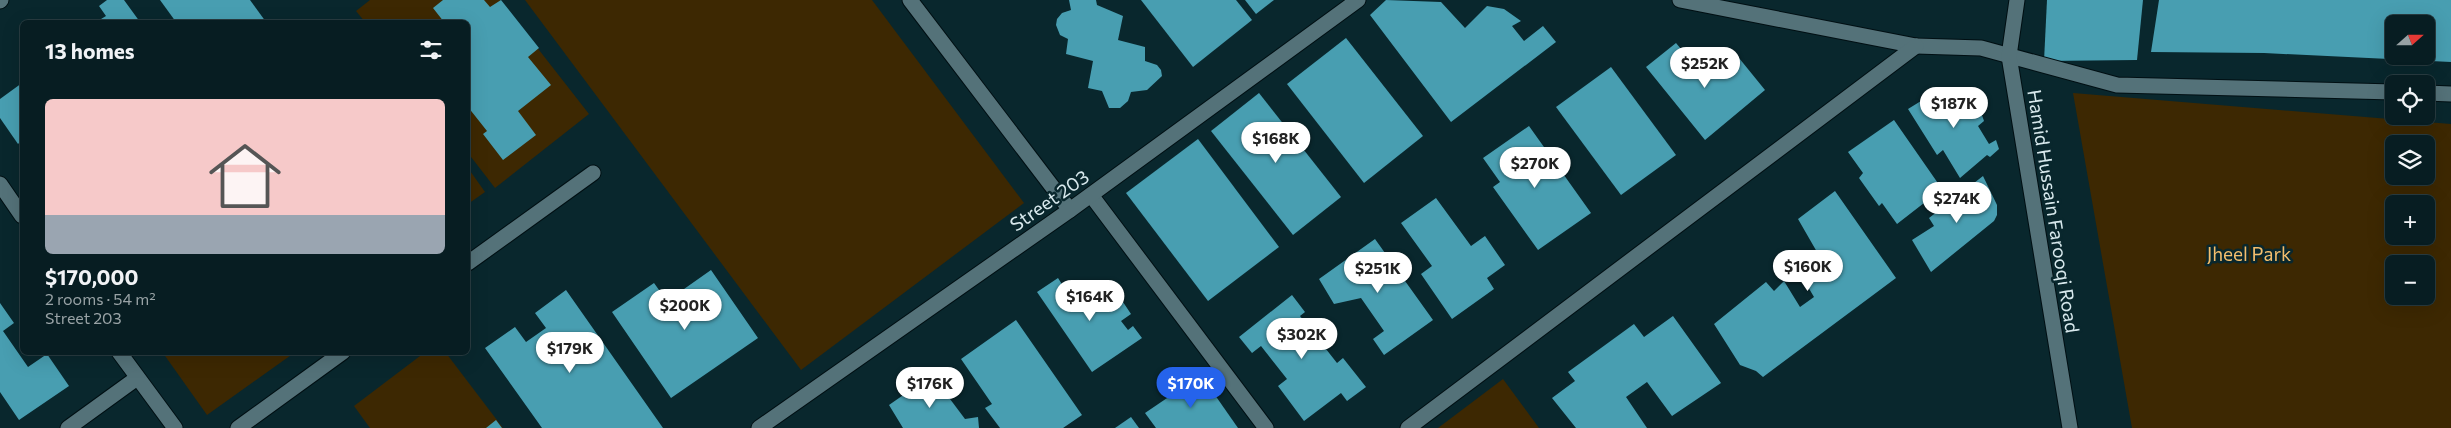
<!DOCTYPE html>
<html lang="en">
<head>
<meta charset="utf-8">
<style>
	body { margin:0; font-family:Commissioner,sans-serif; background:#10262a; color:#f1f3f6; height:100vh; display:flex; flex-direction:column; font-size:19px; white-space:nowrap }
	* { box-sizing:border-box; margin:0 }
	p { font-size:16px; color:#98a2a5 }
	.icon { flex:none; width:28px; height:28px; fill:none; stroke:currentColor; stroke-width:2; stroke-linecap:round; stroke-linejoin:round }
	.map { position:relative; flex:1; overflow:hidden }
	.details { position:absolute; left:20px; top:20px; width:450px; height:335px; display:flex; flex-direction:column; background:#071d22; border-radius:8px; box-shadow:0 5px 20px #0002,0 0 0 1px #283b40 }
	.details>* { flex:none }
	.needle { width:32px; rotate:69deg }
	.fabs { position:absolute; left:2385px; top:15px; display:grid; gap:10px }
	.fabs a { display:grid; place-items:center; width:50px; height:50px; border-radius:8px; background:#071d22; box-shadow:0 5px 20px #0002,0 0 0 1px #283b40; font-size:25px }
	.price { position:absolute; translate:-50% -42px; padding:0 11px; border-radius:18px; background:#fff; color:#222; font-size:16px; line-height:32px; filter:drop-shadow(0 1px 2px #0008) }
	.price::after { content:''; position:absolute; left:50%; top:30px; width:15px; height:11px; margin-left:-8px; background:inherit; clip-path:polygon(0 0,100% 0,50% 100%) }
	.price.on { background:#2563eb; color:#fff }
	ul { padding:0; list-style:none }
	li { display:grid; align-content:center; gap:10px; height:265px; padding:0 25px }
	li+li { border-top:1px solid #283b40 }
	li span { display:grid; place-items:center; height:155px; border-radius:8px; color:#555 }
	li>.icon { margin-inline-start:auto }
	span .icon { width:90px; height:90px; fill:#fffc; stroke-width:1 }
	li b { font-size:21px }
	h2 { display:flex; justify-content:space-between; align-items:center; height:60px; padding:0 25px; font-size:21px }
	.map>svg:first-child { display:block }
	.green { fill:#3d2802; fill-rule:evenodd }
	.building { fill:#489eb1; fill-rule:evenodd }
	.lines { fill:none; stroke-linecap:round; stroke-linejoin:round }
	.minor-casing { stroke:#000f13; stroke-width:17 }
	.minor { stroke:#547279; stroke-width:15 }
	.labels { text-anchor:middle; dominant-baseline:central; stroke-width:5; stroke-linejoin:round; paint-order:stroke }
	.street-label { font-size:19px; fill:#d8e9ed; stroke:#09272d }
	.park-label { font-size:19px; fill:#f3be6d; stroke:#09272d }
</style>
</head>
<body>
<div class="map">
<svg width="2451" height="428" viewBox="0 0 2451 428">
	<rect width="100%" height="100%" fill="#09272d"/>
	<g class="green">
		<polygon points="370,0 500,0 589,114 495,188 468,153 468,22 365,22 356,11"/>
		<polygon points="525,0 872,0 1024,203 801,370"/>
		<path d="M2073,93L2451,124V428H2132ZM2394,144H2426V176H2394ZM2394,204H2426V236H2394ZM2394,264H2426V296H2394Z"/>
		<polygon points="468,168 485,192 468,204"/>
		<polygon points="163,353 294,353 207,415"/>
		<polygon points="424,353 446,353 503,428 370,428 354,406"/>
		<polygon points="1503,379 1539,428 1438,428"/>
	</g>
	<g class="building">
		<polygon points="107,0 124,0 140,22 96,22 106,16 99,6"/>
		<polygon points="160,0 250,0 266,22 176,22"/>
		<polygon points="443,0 484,0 490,7 501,0 539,48 528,57 551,85 518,111 536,135 503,160 483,134 487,131 468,107 468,22 444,22 433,8"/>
		<polygon points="1069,0 1096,0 1097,5 1123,16 1118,40 1145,47 1145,61 1157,65 1161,70 1162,76 1147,90 1131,92 1128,101 1120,108 1109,108 1102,91 1088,88 1093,61 1066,54 1068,39 1060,35 1056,25 1057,19 1062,13 1071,10"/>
		<polygon points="1141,0 1236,0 1252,20 1193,67"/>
		<polygon points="1245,0 1274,0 1256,14"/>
		<polygon points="1386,0 1441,2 1465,28 1487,6 1504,9 1521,21 1512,26 1524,41 1543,26 1556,42 1451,122 1370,15"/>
		<polygon points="2047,0 2143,0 2137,60 2044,61"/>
		<path d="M2159,0H2451V62L2264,53L2151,52ZM2394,24H2426V56H2394Z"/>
		<polygon points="1346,38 1423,136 1364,183 1287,84"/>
		<polygon points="1676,43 1692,62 1695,59 1708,74 1715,68 1720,74 1739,58 1765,90 1705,140 1646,67"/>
		<polygon points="1611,67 1676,155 1621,195 1556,107"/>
		<polygon points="22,83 22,140 18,144 0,118 0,99"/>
		<polygon points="1942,88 1960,94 1965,99 1971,95 1977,101 1984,121 1978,126 1989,144 1996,140 1999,149 1990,157 1987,155 1960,178 1943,150 1937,155 1908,109"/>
		<polygon points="1259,93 1341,197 1293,235 1211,131"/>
		<polygon points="1894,120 1942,189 1897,224 1882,203 1879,206 1859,178 1863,173 1848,152"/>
		<polygon points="1529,126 1591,213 1538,250 1493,187 1500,182 1483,158"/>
		<polygon points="1198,139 1279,247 1208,301 1126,193"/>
		<polygon points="1983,176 1997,205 1997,215 1994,221 1931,272 1912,240 1934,226 1929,218"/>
		<polygon points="1835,191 1896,278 1763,377 1756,371 1740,365 1714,324 1766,282 1774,291 1784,281 1800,307 1814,297 1798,270 1817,252 1798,219"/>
		<polygon points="1436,198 1471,246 1485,236 1505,265 1487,278 1494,289 1452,319 1421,274 1432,266 1401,223"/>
		<polygon points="1375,239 1433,320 1384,355 1373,339 1384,331 1361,298 1334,304 1319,279"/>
		<polygon points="711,270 758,338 671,398 612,312 654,283 667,301"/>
		<polygon points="1058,278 1065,289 1077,284 1092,292 1101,290 1110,303 1119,296 1131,314 1121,321 1128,330 1133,326 1142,338 1092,372 1037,292"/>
		<polygon points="566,290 663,428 542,428 485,348 515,327 526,342 546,328 535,313"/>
		<polygon points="1292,295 1305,312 1300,316 1337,363 1343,358 1366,387 1347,401 1341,393 1304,421 1278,386 1287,379 1261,346 1252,353 1239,337"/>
		<polygon points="0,303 14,323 3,331 28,367 47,354 69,386 19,420 0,392"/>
		<polygon points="1673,316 1721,383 1672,416 1647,382 1626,397 1647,428 1576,428 1552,398 1575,381 1568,372 1634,324 1644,337"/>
		<polygon points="1016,320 1082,415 1063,428 1000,428 985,408 992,404 961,359"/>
		<polygon points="932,375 965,419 978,417 979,428 903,428 889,405"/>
		<polygon points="1201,375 1238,428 1156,428 1145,413"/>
		<polygon points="1131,417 1139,428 1115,428"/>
		<polygon points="496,420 502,428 486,428"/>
	</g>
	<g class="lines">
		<defs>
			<g id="minor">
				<polyline points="910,0 1070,210"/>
				<polyline points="1680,0 1916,46 1981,48 2117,85 2394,92"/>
				<polyline points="2017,0 2009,56 2070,428"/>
				<polyline points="0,1 1,0"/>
				<polyline points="2426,93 2451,94"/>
				<polyline points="0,184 22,216"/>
				<polyline points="1091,195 1266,428"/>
				<polyline points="468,263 593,173"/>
				<polyline points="119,352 175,428"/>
				<polyline points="68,428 137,378"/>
				<polyline points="238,428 343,352"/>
				<polyline points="759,428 1070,210 1358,0"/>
				<polyline points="1408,428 1916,46"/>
			</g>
		</defs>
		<use href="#minor" class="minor-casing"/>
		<use href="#minor" class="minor"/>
	</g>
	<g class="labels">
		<g class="street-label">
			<text transform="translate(1049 200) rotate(-35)">Street 203</text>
			<text transform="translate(2054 211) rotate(81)">Hamid Hussain Farooqi Road</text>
		</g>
		<g class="park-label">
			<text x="2249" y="253">Jheel Park</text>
		</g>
	</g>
</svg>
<div class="fabs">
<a><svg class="needle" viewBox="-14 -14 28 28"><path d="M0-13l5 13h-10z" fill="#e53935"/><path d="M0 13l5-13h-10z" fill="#98a2a5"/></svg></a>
<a><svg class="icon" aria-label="locate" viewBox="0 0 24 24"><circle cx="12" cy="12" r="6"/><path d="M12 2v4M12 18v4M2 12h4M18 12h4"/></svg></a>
<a><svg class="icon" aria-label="layers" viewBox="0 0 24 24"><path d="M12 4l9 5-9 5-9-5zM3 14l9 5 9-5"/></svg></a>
<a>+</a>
<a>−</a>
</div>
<b class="price" style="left:1705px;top:89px">$252K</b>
<b class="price" style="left:1954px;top:129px">$187K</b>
<b class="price" style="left:1276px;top:164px">$168K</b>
<b class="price" style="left:1535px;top:189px">$270K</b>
<b class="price" style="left:1957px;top:224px">$274K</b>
<b class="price" style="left:1808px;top:292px">$160K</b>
<b class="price" style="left:1378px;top:294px">$251K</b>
<b class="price" style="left:1090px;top:322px">$164K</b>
<b class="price" style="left:685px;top:331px">$200K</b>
<b class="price" style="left:1302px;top:360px">$302K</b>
<b class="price" style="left:570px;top:374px">$179K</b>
<b class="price" style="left:930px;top:409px">$176K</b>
<b class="price on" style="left:1191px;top:409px">$170K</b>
<section class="details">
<h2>13 homes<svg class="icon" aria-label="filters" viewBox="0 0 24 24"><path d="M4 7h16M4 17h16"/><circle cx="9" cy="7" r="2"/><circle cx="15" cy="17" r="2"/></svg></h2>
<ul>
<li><span style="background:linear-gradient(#f6c9c9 75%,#9aa5b1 0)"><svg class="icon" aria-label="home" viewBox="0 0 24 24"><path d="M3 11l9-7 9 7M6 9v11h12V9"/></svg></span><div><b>$170,000</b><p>2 rooms · 54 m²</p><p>Street 203</p></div></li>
</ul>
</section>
</div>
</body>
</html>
